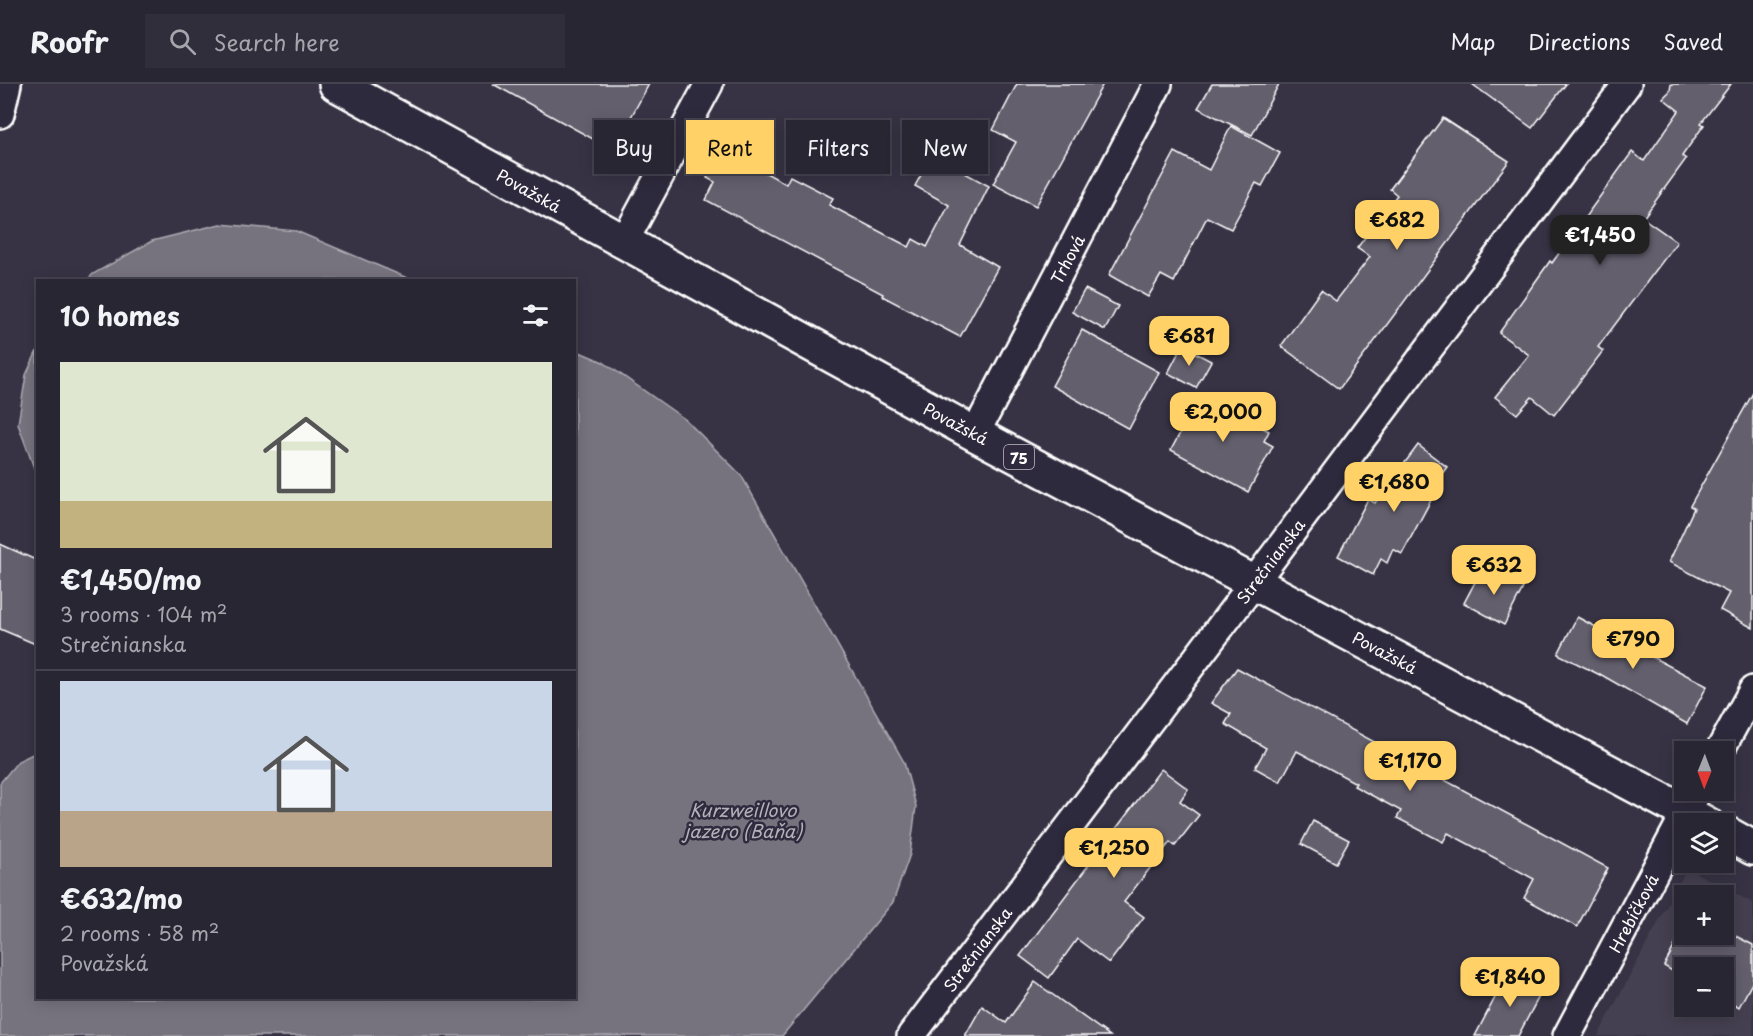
<!DOCTYPE html>
<html lang="en">
<head>
<meta charset="utf-8">
<style>
	body { margin:0; font-family:"Playpen Sans",sans-serif; background:#312e3c; color:#f1f3f6; height:100vh; display:flex; flex-direction:column; font-size:22px; white-space:nowrap }
	* { box-sizing:border-box; margin:0 }
	p { font-size:20px; color:#a5a5ac }
	.icon { flex:none; width:33px; height:33px; fill:none; stroke:currentColor; stroke-width:2; stroke-linecap:round; stroke-linejoin:round }
	.map { position:relative; flex:1; overflow:hidden }
	.drawer { position:absolute; left:36px; top:195px; width:540px; height:720px; display:flex; flex-direction:column; background:#292634; border-radius:0px; box-shadow:0 3px 15px #0003,0 0 0 2px #45434f }
	.drawer>* { flex:none }
	.guide { position:absolute; left:594px; top:36px; width:570px; height:54px; display:flex; gap:12px }
	.needle { width:39px; rotate:181deg }
	.controls { position:absolute; left:1674px; top:657px; display:grid; gap:12px }
	.controls a { display:grid; place-items:center; width:60px; height:60px; border-radius:0px; background:#292634; box-shadow:0 3px 15px #0003,0 0 0 2px #45434f; font-size:30px }
	.price { position:absolute; translate:-50% -51px; padding:0 14px; border-radius:12px; background:#ffd166; color:#111; font-size:20px; line-height:39px; filter:drop-shadow(0 2px 3px #0008) }
	.price::after { content:''; position:absolute; left:50%; top:36px; width:18px; height:14px; margin-left:-9px; background:inherit; clip-path:polygon(0 0,100% 0,50% 100%) }
	.price.on { background:#222; color:#fff }
	ul { padding:0; list-style:none }
	li { display:grid; align-content:center; gap:12px; height:318px; padding:0 24px }
	li+li { border-top:2px solid #45434f }
	li span { display:grid; place-items:center; height:186px; border-radius:0px; color:#555 }
	li>.icon { margin-inline-start:auto }
	span .icon { width:108px; height:108px; fill:#fffc; stroke-width:1 }
	li b { font-size:26px }
	h2 { display:flex; justify-content:space-between; align-items:center; height:72px; padding:0 24px; font-size:26px }
	.pill { padding:0 21px; border-radius:0px; background:#292634; box-shadow:0 3px 15px #0003,0 0 0 2px #45434f; font-size:21px; line-height:54px }
	.pill.on { background:#ffd166; color:#111 }
	header { display:flex; align-items:center; gap:36px; box-sizing:border-box; height:84px; padding:0 30px; background:#292634; border-bottom:2px solid #45434f }
	header strong { font-size:28px }
	nav { display:flex; gap:33px; margin-inline-start:auto; font-size:21px }
	.search { width:420px; height:54px; background:#312e3c; display:flex; align-items:center; gap:15px; box-sizing:border-box; padding:0 21px; border-radius:0px; color:#a5a5ac; font-size:22px }
	.map>svg:first-child { display:block }
	.built { fill:#444051; fill-rule:evenodd }
	.water { fill:#76737f; stroke:#adabb2; stroke-width:1.5 }
	.building { fill:#635f6d; stroke:#fff; stroke-width:1.5 }
	.lines { fill:none; stroke-linecap:round; stroke-linejoin:round }
	.minor-casing { stroke:#fff; stroke-width:32 }
	.primary-casing { stroke:#fff; stroke-width:38 }
	.minor { stroke:#2f2a3d; stroke-width:27 }
	.primary { stroke:#2f2a3d; stroke-width:33 }
	.labels { text-anchor:middle; dominant-baseline:central; stroke-width:5; stroke-linejoin:round; paint-order:stroke }
	.shield { fill:#2f2a3d; stroke:#c1bfc5; stroke-width:1.5 }
	.shield-label { font-size:15px; font-weight:bold; fill:#fff }
	.street-label { font-size:16px; fill:#fff; stroke:#2f2a3d }
	.water-label { font-size:18px; font-style:italic; fill:#b4b2b9; stroke:#2f2a3d }
</style>
</head>
<body>
<header>
<strong>Roofr</strong>
<div class="search"><svg class="icon" aria-label="search" viewBox="0 0 24 24"><circle cx="10" cy="10" r="6"/><path d="M15 15l6 6"/></svg>Search here</div>
<nav><a>Map</a><a>Directions</a><a>Saved</a></nav>
</header>
<div class="map">
<svg width="1753" height="952" viewBox="0 0 1753 952">
	<rect width="100%" height="100%" fill="#373345"/>
	<filter id="ink" filterUnits="userSpaceOnUse"><feTurbulence type="fractalNoise" baseFrequency=".0167" numOctaves="2"/><feDisplacementMap in="SourceGraphic" scale="12" xChannelSelector="R" yChannelSelector="G"/><feConvolveMatrix kernelMatrix="1 2 1 2 8 2 1 2 1" color-interpolation-filters="sRGB"/></filter>
	<g filter="url(#ink)">
		<path class="built" d="M1687,784L1753,819V952H1598ZM1684,812H1724V850H1684ZM1684,884H1724V922H1684Z"/>
		<g class="water">
			<polygon points="220,140 296,147 412,196 87,196 93,190 152,157"/>
			<polygon points="575,266 603,278 686,336 741,391 904,678 916,722 910,770 893,818 782,952 0,952 0,699 18,677 37,668 38,914 574,914"/>
			<polygon points="37,267 37,392 18,340 26,291"/>
		</g>
		<g class="building">
			<polygon points="493,0 649,0 613,66"/>
			<polygon points="1017,0 1103,0 1036,122 993,100 1016,58 993,46"/>
			<polygon points="1212,0 1279,0 1252,51 1198,24"/>
			<polygon points="1472,0 1566,0 1532,44"/>
			<polygon points="1671,0 1731,0 1701,39 1704,41 1682,72 1686,75 1643,134 1677,158 1598,263 1603,267 1554,331 1532,313 1517,330 1495,313 1529,271 1499,249 1550,177 1552,179 1632,68 1644,77 1679,27 1663,14 1670,7"/>
			<polygon points="1443,34 1509,77 1339,305 1281,262 1321,206 1336,217 1370,173 1357,164 1397,111 1390,105"/>
			<polygon points="1231,42 1280,69 1262,102 1256,99 1231,145 1207,133 1174,198 1161,191 1148,213 1109,191 1175,68 1209,86"/>
			<polygon points="723,65 786,100 790,92 833,114 829,121 909,163 913,155 927,163 949,121 915,102 932,71 989,102 960,161 998,183 960,253 882,212 883,210 706,116 715,98 707,94"/>
			<polygon points="1085,205 1118,222 1105,246 1072,228"/>
			<polygon points="1082,246 1159,288 1129,345 1052,302"/>
			<polygon points="1182,262 1211,277 1196,304 1168,289"/>
			<polygon points="1753,309 1753,544 1720,526 1729,509 1669,478 1694,424 1690,422"/>
			<polygon points="1201,310 1224,322 1223,324 1269,347 1264,357 1273,362 1248,408 1171,366"/>
			<polygon points="1418,361 1447,383 1434,400 1438,403 1402,470 1393,465 1387,479 1381,475 1373,491 1338,472 1368,415 1375,419"/>
			<polygon points="0,460 38,477 38,561 0,545"/>
			<polygon points="1483,483 1523,504 1504,541 1464,519"/>
			<polygon points="1577,533 1707,602 1687,640 1600,590 1600,591 1558,570"/>
			<polygon points="1237,584 1608,784 1577,843 1524,814 1534,795 1448,749 1443,758 1397,734 1401,727 1354,702 1356,699 1297,667 1280,698 1255,684 1266,664 1225,640 1231,630 1211,619"/>
			<polygon points="1161,685 1188,705 1180,717 1199,731 1175,762 1170,758 1124,818 1144,833 1109,879 1077,855 1049,894 1020,872"/>
			<polygon points="1313,737 1349,756 1336,779 1301,760"/>
			<polygon points="1684,844 1684,850 1724,850 1724,846 1753,861 1753,897 1739,923 1724,914 1724,884 1684,884 1684,894 1664,882"/>
			<polygon points="1509,887 1543,905 1518,952 1475,952"/>
			<polygon points="1035,898 1110,952 965,952 982,922 1006,939"/>
		</g>
		<g class="lines">
			<defs>
				<g id="minor">
					<polyline points="0,30 7,0"/>
					<polyline points="624,158 709,0"/>
					<polyline points="975,350 1158,0"/>
					<polyline points="1719,668 1753,606"/>
					<polyline points="911,952 1228,533 1627,0"/>
					<polyline points="1567,952 1698,706"/>
				</g>
				<g id="primary">
					<polyline points="336,0 975,350 1707,740"/>
					<polyline points="1724,748 1753,764"/>
				</g>
			</defs>
			<use href="#minor" class="minor-casing"/>
			<use href="#primary" class="primary-casing"/>
			<use href="#minor" class="minor"/>
			<use href="#primary" class="primary"/>
		</g>
	</g>
	<g class="labels">
		<rect class="shield" x="1004" y="361" width="30" height="24" rx="4.5"/>
		<g class="shield-label">
			<text x="1019" y="373">75</text>
		</g>
		<g class="street-label">
			<text transform="translate(529 106) rotate(29)">Považská</text>
			<text transform="translate(1067 175) rotate(-62)">Trhová</text>
			<text transform="translate(956 339) rotate(28)">Považská</text>
			<text transform="translate(1270 477) rotate(-53)">Strečnianska</text>
			<text transform="translate(1385 568) rotate(28)">Považská</text>
			<text transform="translate(1633 829) rotate(-62)">Hrebíčková</text>
			<text transform="translate(977 865) rotate(-53)">Strečnianska</text>
		</g>
		<g class="water-label">
			<text x="743" y="725">Kurzweillovo<tspan x="743" dy="21">jazero (Baňa)</tspan></text>
		</g>
	</g>
</svg>
<div class="controls">
<a><svg class="needle" viewBox="-14 -14 28 28"><path d="M0-13l5 13h-10z" fill="#e53935"/><path d="M0 13l5-13h-10z" fill="#a5a5ac"/></svg></a>
<a><svg class="icon" aria-label="layers" viewBox="0 0 24 24"><path d="M12 4l9 5-9 5-9-5zM3 14l9 5 9-5"/></svg></a>
<a>+</a>
<a>−</a>
</div>
<b class="price" style="left:1397px;top:167px">€682</b>
<b class="price on" style="left:1600px;top:182px">€1,450</b>
<b class="price" style="left:1189px;top:283px">€681</b>
<b class="price" style="left:1223px;top:359px">€2,000</b>
<b class="price" style="left:1394px;top:429px">€1,680</b>
<b class="price" style="left:1494px;top:512px">€632</b>
<b class="price" style="left:1633px;top:586px">€790</b>
<b class="price" style="left:1410px;top:708px">€1,170</b>
<b class="price" style="left:1114px;top:795px">€1,250</b>
<b class="price" style="left:1510px;top:924px">€1,840</b>
<div class="guide">
<a class="pill">Buy</a>
<a class="pill on">Rent</a>
<a class="pill">Filters</a>
<a class="pill">New</a>
</div>
<section class="drawer">
<h2>10 homes<svg class="icon" aria-label="filters" viewBox="0 0 24 24"><path d="M4 7h16M4 17h16"/><circle cx="9" cy="7" r="2"/><circle cx="15" cy="17" r="2"/></svg></h2>
<ul>
<li><span style="background:linear-gradient(#dfe7d0 75%,#c2b280 0)"><svg class="icon" aria-label="home" viewBox="0 0 24 24"><path d="M3 11l9-7 9 7M6 9v11h12V9"/></svg></span><div><b>€1,450/mo</b><p>3 rooms · 104 m²</p><p>Strečnianska</p></div></li>
<li><span style="background:linear-gradient(#c9d6e8 70%,#b9a48a 0)"><svg class="icon" aria-label="home" viewBox="0 0 24 24"><path d="M3 11l9-7 9 7M6 9v11h12V9"/></svg></span><div><b>€632/mo</b><p>2 rooms · 58 m²</p><p>Považská</p></div></li>
</ul>
</section>
</div>
</body>
</html>
